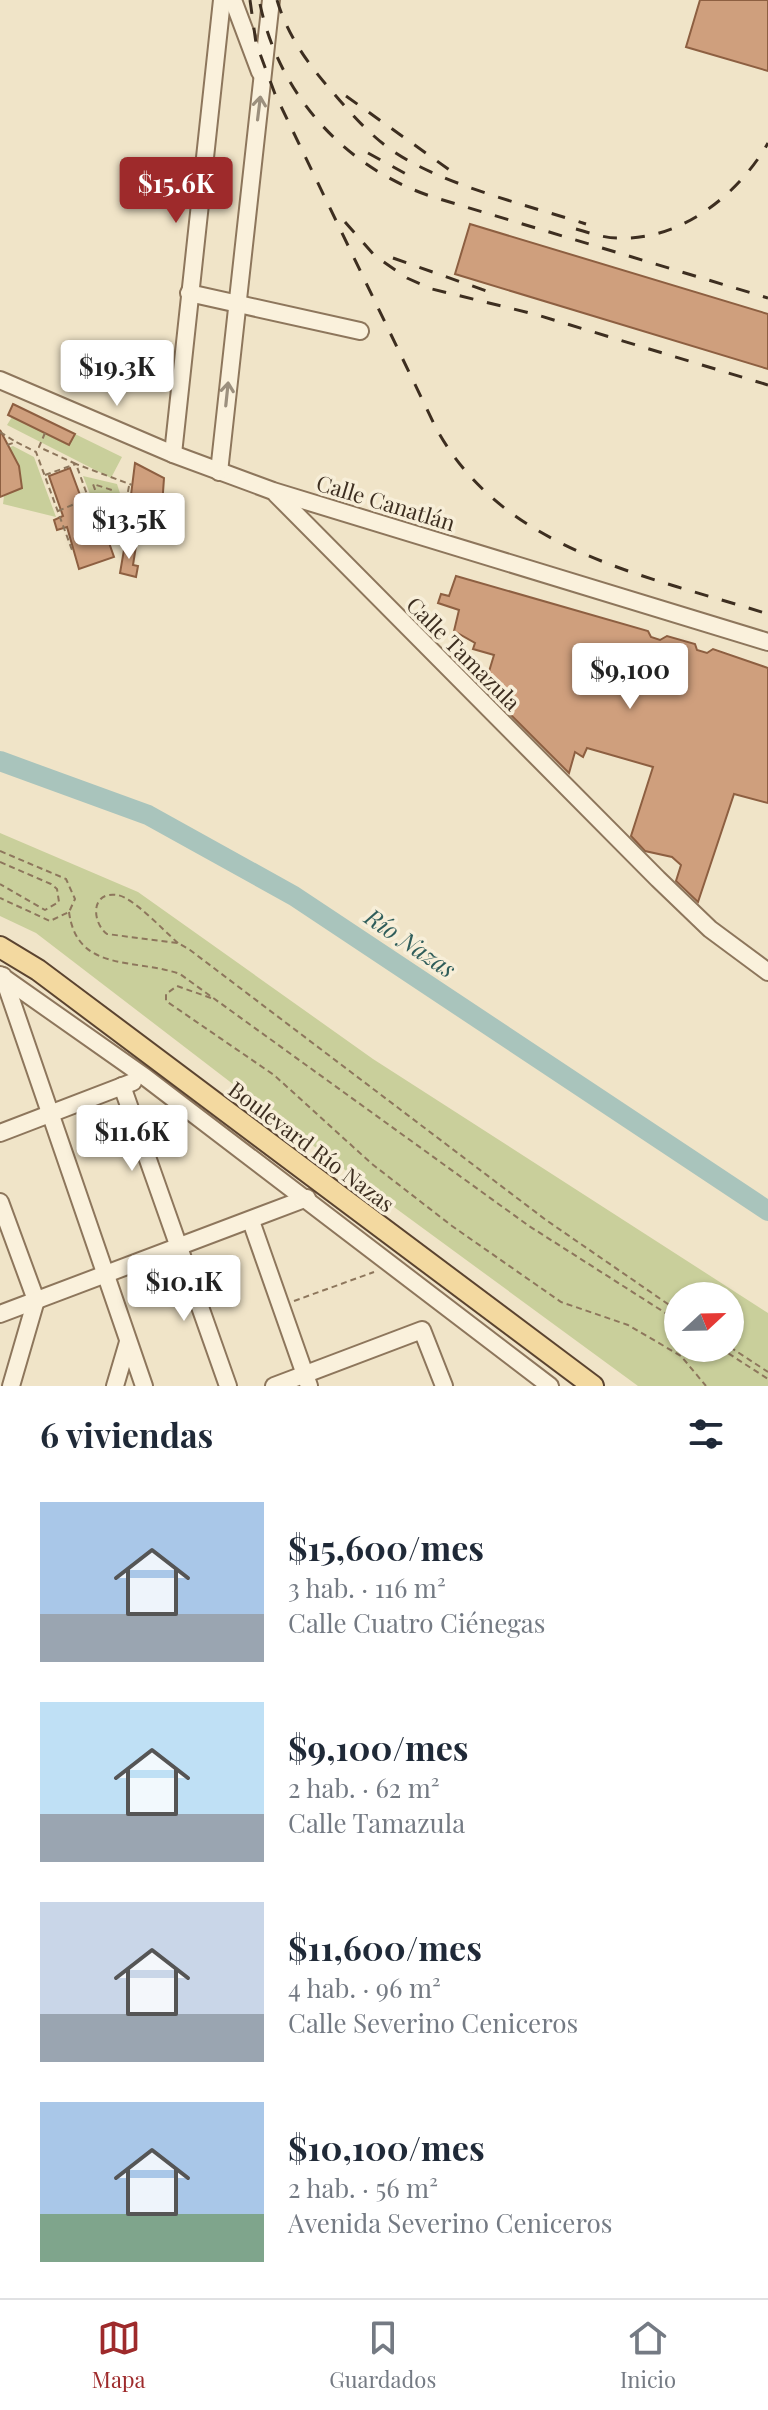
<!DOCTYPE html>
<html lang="es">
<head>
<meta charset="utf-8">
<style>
	body { margin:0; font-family:"Playfair Display",serif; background:#f6f6f7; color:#1f2937; height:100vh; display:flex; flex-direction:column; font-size:30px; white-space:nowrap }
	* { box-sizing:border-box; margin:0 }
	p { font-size:26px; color:#747a83 }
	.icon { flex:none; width:44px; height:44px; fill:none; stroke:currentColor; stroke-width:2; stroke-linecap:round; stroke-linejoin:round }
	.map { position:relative; height:1386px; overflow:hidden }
	.drawer { display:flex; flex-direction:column; background:#fff; flex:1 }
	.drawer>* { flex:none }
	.needle { width:52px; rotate:68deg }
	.fabs { position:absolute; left:664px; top:1282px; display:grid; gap:16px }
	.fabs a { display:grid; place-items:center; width:80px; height:80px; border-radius:50%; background:#fff; box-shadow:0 2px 6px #0004; font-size:40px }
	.price { position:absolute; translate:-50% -68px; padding:0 18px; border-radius:8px; background:#fff; color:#222; font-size:26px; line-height:52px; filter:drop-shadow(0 2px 4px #0008) }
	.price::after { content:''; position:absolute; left:50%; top:48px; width:24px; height:18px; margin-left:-12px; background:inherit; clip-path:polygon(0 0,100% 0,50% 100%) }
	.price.on { background:#9e2a2b; color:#fff }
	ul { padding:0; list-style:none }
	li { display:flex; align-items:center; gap:24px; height:200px; padding:0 40px }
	li span { display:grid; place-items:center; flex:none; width:224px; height:160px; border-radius:0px; color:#555 }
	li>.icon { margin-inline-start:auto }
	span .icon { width:96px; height:96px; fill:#fffc; stroke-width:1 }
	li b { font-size:34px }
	h2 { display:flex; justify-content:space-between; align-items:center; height:96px; padding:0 40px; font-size:34px }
	.tab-bar { display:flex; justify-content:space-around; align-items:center; height:112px; border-top:2px solid #e0e1e3; background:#fff; font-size:22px; color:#747a83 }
	.tab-bar a { display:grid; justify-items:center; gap:4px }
	.tab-bar .on { color:#9e2a2b }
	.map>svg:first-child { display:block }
	.green { fill:#c9cf9b; fill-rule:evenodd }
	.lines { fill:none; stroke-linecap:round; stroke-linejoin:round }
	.river { stroke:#a9c4bc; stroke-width:20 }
	.building { fill:#cf9f7d; stroke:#8d5f41; stroke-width:2 }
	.minor-casing { stroke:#8d765c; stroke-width:20 }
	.major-casing { stroke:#5b4430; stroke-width:24 }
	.path { stroke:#8d765c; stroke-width:2; stroke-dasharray:6 4; stroke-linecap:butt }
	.minor { stroke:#faf1dc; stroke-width:16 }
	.major { stroke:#f3d9a0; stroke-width:20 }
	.rail { stroke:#3d2e20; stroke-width:3; stroke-dasharray:14 14; stroke-linecap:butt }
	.oneway { stroke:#9c907e }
	.labels { text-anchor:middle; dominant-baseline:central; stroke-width:7; stroke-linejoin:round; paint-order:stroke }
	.street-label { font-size:22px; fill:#3d2e20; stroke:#f7eed8 }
	.water-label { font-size:24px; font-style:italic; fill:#2f5d5a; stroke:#f7eed8 }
</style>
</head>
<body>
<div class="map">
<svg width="768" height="1386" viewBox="0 0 768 1386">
	<rect width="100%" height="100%" fill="#f0e4c8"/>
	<g class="green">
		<polygon points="12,417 68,445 75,434 122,457 111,478 7,425"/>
		<polygon points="13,446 34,457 56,517 3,504 4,496 22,488 19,466 8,448"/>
		<polygon points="83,476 117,484 124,506 121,520 128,529 126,542 115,545 111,531 105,533"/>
		<path d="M0,833L138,892L373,1059L768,1313V1386H638L379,1196L36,933L0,916ZM678,1296H730V1348H678Z"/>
	</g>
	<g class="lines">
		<polyline class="river" points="0,761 148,815 294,896 768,1211"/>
	</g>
	<g class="building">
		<polygon points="700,0 768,0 768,71 686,47"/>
		<polygon points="470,224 768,314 768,369 455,274"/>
		<polygon points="13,404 75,434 69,445 8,415"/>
		<polygon points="0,430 19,466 22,488 0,497"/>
		<polygon points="135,463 164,478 161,521 129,511"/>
		<polygon points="70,468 97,541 107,537 114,557 79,569 67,527 57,530 54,520 63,516 49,476"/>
		<polygon points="125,544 136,546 133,565 138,566 136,577 120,573"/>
		<polygon points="456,576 648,631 651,637 660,640 667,636 695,644 697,650 707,653 713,649 768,668 768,803 734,794 698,902 676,881 681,865 672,857 645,851 631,836 653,767 587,748 583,757 575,752 569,773 508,712 510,705 495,699 484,688 494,655 473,649 475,643 454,631 459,610 438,603 441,594 449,596"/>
	</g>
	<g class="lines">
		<defs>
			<g id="minor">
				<polyline points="233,0 260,72"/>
				<polyline points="189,293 360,331"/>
				<polyline points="0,380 173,454 273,491 768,642"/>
				<polyline points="173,454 222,0"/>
				<polyline points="219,472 271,0"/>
				<polyline points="276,494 658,879 710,929 768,972"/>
				<polyline points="0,975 145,1077 550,1386"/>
				<polyline points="3,976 144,1386"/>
				<polyline points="122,1086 228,1386"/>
				<polyline points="0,1133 133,1082"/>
				<polyline points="0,1202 36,1300 11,1386"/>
				<polyline points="251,1221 309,1386"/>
				<polyline points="0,1314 307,1198"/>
				<polyline points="115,1386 128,1342"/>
				<polyline points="274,1386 422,1330 444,1386"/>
			</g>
			<polyline id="major" points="0,947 38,970 593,1386"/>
		</defs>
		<use href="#minor" class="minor-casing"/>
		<use href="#major" class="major-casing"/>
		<g class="path">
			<polyline points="0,432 16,442"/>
			<polyline points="45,433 39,447 76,464 102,536 116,530 121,539 131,540 130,545"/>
			<polyline points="7,445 16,442 36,452 72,550"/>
			<polyline points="45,475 76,464 132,485"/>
			<polyline points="129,486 127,497 130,498"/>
			<polyline points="58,511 96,495"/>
			<path d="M116,529C119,514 117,504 112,490L93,484L107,523L118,519"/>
			<polyline points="0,851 66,879 75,899 69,912 50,921 0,898"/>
			<polyline points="0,862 51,884 57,889 59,902 45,910 0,884"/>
			<path d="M69,912C77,973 135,958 180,974L529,1226L678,1321"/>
			<path d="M178,943C164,931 133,897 117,895C90,891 92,923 107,934L178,943L190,950L546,1220L678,1311"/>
			<polyline points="211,998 177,986 166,994 166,1001 274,1075 372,1164 452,1226 561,1302 628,1325 681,1356 706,1386"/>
			<polyline points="294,1301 374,1272"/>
			<polyline points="730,1347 768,1372"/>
			<polyline points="720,1348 768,1379"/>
		</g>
		<use href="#minor" class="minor"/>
		<use href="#major" class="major"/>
		<g class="rail">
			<path d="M250,0L256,43L275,94L436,428C503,551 645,575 768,614"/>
			<path d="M277,0C287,34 307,63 330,89C347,109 365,130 386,146C434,183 527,205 586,224"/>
			<path d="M260,4C279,95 345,168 433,197L768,298"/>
			<polyline points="346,96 451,171"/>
			<polyline points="368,153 417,180"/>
			<polyline points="345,222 375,256 407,278 432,289 534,314 768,385"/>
			<path d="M576,229C590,233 604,238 618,238C681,241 739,194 768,143"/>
			<polyline points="393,258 495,294"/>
		</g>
	</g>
	<defs><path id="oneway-shaft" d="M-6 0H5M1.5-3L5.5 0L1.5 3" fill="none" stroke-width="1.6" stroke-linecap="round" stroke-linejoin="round" transform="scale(2)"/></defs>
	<g class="oneway">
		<use href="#oneway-shaft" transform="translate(259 108) rotate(-83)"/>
		<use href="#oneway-shaft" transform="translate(227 394) rotate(-84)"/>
	</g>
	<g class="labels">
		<g class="street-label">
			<text transform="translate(386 502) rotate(17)">Calle Canatlán</text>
			<text transform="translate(464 653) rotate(45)">Calle Tamazula</text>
			<text transform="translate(312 1146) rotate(37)">Boulevard Río Nazas</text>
		</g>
		<g class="water-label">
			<text transform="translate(411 942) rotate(34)">Río Nazas</text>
		</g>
	</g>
</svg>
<div class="fabs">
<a><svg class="needle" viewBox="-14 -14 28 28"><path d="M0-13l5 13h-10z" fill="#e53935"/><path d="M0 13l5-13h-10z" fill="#747a83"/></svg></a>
</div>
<b class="price on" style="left:176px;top:225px">$15.6K</b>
<b class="price" style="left:117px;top:408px">$19.3K</b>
<b class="price" style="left:129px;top:561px">$13.5K</b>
<b class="price" style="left:630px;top:711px">$9,100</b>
<b class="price" style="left:132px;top:1173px">$11.6K</b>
<b class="price" style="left:184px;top:1323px">$10.1K</b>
</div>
<section class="drawer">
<h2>6 viviendas<svg class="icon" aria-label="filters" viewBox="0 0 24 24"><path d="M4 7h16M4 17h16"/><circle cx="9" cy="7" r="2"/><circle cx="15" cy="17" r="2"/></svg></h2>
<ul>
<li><span style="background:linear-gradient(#a9c7e8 70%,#9aa5b1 0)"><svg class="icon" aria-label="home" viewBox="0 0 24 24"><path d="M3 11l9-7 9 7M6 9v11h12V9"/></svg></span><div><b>$15,600/mes</b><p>3 hab. · 116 m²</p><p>Calle Cuatro Ciénegas</p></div></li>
<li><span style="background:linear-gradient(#bfe0f5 70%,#9aa5b1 0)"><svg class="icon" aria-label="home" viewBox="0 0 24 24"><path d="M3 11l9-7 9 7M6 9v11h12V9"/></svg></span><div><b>$9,100/mes</b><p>2 hab. · 62 m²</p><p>Calle Tamazula</p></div></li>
<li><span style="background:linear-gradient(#c9d6e8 70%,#9aa5b1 0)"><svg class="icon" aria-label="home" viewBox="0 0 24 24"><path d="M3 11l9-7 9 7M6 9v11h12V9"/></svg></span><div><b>$11,600/mes</b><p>4 hab. · 96 m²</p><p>Calle Severino Ceniceros</p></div></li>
<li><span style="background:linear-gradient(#a9c7e8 70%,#7fa58c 0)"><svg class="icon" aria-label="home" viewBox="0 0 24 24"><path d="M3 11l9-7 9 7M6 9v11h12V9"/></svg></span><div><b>$10,100/mes</b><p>2 hab. · 56 m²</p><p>Avenida Severino Ceniceros</p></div></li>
</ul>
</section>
<nav class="tab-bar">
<a class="on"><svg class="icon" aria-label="map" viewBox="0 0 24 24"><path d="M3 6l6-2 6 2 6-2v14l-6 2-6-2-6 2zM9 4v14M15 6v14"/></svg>Mapa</a>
<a><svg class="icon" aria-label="saved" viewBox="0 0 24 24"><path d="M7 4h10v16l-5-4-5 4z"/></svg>Guardados</a>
<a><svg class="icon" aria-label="home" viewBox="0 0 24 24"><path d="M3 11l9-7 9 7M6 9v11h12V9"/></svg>Inicio</a>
</nav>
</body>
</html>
